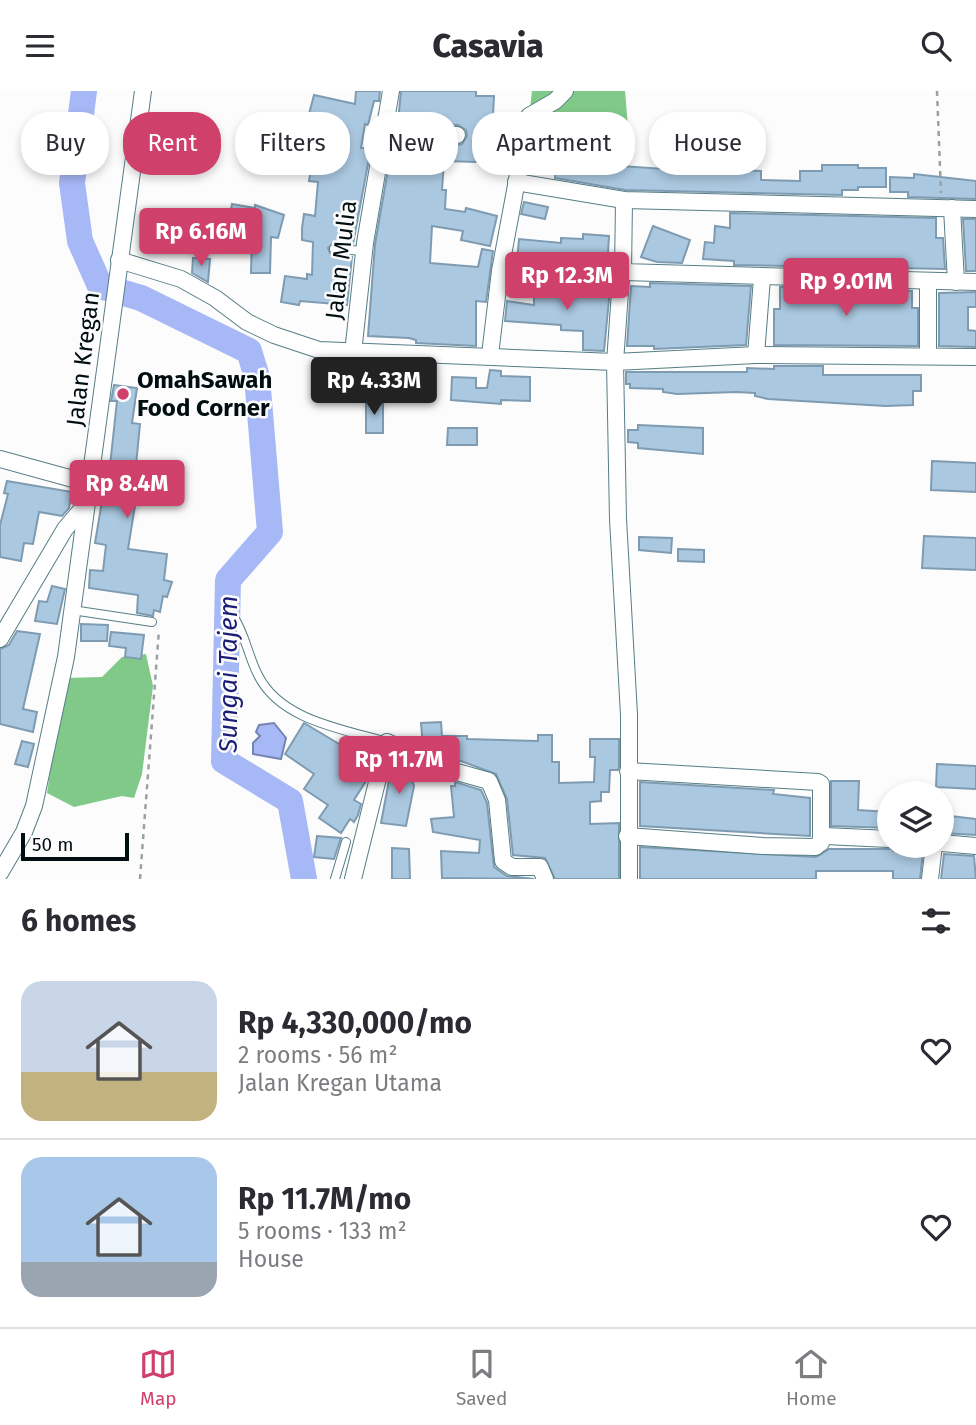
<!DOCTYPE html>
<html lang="en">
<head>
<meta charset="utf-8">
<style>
	body { margin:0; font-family:"Fira Sans",sans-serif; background:#f2f2f3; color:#2b2b33; height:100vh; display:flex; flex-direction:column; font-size:26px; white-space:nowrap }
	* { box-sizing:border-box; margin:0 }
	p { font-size:23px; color:#7c7c81 }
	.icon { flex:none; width:38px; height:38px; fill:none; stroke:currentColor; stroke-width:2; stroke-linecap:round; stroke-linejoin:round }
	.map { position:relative; height:788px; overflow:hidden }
	.side { display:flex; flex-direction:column; background:#fff; flex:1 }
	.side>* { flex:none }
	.top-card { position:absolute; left:21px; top:21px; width:934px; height:63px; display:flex; gap:14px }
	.buttons { position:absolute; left:877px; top:690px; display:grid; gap:14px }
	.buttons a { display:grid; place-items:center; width:77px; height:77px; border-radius:50%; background:#fff; box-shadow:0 4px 10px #0003; font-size:35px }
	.scale { position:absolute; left:21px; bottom:18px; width:108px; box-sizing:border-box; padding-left:7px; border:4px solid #010e11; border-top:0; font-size:19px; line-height:24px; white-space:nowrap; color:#010e11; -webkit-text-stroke:5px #fcfcfc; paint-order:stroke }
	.price { position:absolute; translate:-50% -60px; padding:0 16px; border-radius:7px; background:#cf416b; color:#fff; font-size:23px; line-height:46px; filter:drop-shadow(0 2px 4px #0008) }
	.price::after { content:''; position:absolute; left:50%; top:42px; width:21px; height:16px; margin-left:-10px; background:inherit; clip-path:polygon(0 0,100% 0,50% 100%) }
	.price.selected { background:#222; color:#fff }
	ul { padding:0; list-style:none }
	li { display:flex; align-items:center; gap:21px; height:175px; padding:0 21px }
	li+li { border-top:2px solid #e1e1e2 }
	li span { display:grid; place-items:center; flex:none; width:196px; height:140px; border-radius:21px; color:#555 }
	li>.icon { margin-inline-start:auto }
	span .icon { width:84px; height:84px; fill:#fffc; stroke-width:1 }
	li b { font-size:30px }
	h2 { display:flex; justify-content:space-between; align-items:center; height:84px; padding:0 21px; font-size:30px }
	.pill { padding:0 24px; border-radius:28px; background:#fff; box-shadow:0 4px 10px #0003; font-size:24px; line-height:63px }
	.pill.selected { background:#cf416b; color:#fff }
	header { display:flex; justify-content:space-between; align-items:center; height:91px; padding:0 21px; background:#fff; font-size:32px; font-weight:800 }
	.dock { display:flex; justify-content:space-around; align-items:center; height:98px; border-top:2px solid #e1e1e2; background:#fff; font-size:19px; color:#7c7c81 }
	.dock a { display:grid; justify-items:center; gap:4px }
	.dock .selected { color:#cf416b }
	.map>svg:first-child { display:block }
	.forest { fill:#80c989 }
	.water { fill:#a7b8f7; stroke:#7585b2; stroke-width:2 }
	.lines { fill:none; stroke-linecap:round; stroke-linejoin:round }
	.river { stroke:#a7b8f7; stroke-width:26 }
	.building { fill:#aac8e0; stroke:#7e9bb1; stroke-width:2 }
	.service-casing { stroke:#557e85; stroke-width:10 }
	.minor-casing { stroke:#557e85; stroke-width:18 }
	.path { stroke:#9ba0a1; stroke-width:2.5; stroke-dasharray:5 5; stroke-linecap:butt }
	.service { stroke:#fff; stroke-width:8 }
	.minor { stroke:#fff; stroke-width:16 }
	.poi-dot { fill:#cf416b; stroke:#fcfcfc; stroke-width:2.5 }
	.labels { text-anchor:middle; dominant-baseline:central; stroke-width:5; stroke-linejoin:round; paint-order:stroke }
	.street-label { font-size:24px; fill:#010e11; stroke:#fcfcfc }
	.poi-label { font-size:24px; font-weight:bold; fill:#010e11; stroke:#fcfcfc; text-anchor:start }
	.water-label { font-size:26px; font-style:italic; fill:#1b1c74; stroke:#fcfcfc }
</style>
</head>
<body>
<header><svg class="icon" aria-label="menu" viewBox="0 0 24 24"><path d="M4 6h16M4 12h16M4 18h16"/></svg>Casavia<svg class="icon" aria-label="search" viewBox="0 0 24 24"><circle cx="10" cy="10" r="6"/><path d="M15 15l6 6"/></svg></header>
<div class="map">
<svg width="976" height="788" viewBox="0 0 976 788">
	<rect width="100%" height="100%" fill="#fcfcfc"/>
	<g class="forest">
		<polygon points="532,0 625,0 629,47 528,35"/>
		<polygon points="146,563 153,595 142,683 134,707 122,705 74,716 47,702 64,587 102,586 122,566"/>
	</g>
	<polygon class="water" points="274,632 286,647 281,668 253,663 253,652 260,645 256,641 259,634"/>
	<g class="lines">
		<polyline class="river" points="84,0 72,92 80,150 100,195 141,207 249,260 257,286 270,441 228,489 224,670 290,710 304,788"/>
	</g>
	<g class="building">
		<polygon points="356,0 380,0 379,10 374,10 368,34 365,33 361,57 371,57 353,153 334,151 328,157 331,164 352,166 347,214 300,210 299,214 281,211 285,185 307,188 307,183 312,184 313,151 302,149 302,137 304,123 315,125 318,91 309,90 315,55 320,56 324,27 309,23 314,4 355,13"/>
		<polygon points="401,0 476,0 476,5 494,5 493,25 498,25 498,65 478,66 477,71 444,70 442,99 446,99 445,118 465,121 466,117 497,125 490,155 461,149 463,140 432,135 430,172 478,176 482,158 493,160 486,211 476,210 476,255 416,252 416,249 409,247 368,245 375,153 389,73 395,74 396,52 457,54 462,53 467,45 466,39 458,34 398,31"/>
		<polygon points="537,41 607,48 606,74 664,78 664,72 718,70 718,74 728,74 729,79 761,80 761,89 800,90 800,80 822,80 822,74 858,74 858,77 886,77 886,96 858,96 858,99 842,99 842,104 625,99 555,87 557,61 533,59"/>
		<polygon points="914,83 976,90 976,108 908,106 908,101 890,101 890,86 914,87"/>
		<polygon points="524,111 548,116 545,128 521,123"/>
		<polygon points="232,113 255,117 255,114 284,124 278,147 271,146 270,182 251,182 252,144 227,140"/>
		<polygon points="730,122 936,127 936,147 943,147 945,178 734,174 734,170 703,168 705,151 714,152 715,135 730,137"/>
		<polygon points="963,128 976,128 976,180 966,180"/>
		<polygon points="653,135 690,149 682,172 657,171 641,166"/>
		<polygon points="583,143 609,145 608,162 613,162 613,177 588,178 517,171 519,148 561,152 561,147 583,148"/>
		<polygon points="193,167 210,168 208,191 192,182"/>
		<polygon points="650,192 751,195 746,254 654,258 654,255 627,255 631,195 650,196"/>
		<polygon points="534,194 587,199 610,198 604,260 583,259 583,240 561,239 561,234 505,230 507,210 534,214"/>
		<polygon points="780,196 912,200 912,217 918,217 918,255 774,254 774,218 780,218"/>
		<polygon points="976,201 976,216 968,216 968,239 976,240 976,256 939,255 939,202"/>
		<polygon points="774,275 823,275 823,284 921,284 921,300 913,300 913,314 885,315 768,308 755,305 755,302 736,301 677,303 663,301 663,298 630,297 630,293 626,293 626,281 747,281 747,277 774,278"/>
		<polygon points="490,279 501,280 501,285 530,286 530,310 501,309 501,313 451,309 452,286 476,287 476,297 487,297"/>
		<polygon points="114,294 137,297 132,332 140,333 134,395 138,396 128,458 167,463 164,489 172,491 167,506 163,505 160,521 154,519 153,525 137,522 138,504 89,497 90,479 103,480 106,454 95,452 105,392 108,393 117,310 111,310"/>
		<rect x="366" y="311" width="17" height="31"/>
		<polygon points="638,334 703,337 703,363 638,357 638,352 628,351 628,339 638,339"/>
		<polygon points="448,337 477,337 477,354 447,354"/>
		<polygon points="932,370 976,372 976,401 931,399"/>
		<polygon points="7,390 72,401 69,417 62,425 39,421 33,453 24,452 21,470 0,466 0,434 8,403 4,402"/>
		<polygon points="924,445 976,447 976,479 922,477"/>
		<polygon points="639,446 672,447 671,462 639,459"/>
		<polygon points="678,458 704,459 704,471 678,470"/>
		<polygon points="52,495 65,498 57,533 35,530 39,510 47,511"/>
		<polygon points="81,533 108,534 107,550 81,550"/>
		<polygon points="17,540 40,543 23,618 37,621 33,641 0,633 0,558 9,554"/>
		<polygon points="111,541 144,544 141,568 125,566 126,557 109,555"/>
		<polygon points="441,631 442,645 467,645 467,648 538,650 538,644 552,644 552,671 559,671 559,692 594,691 595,666 590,666 590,648 619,648 619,676 618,679 610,679 609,701 601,701 601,710 590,711 590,733 619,732 619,788 555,788 545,767 513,764 507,708 496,683 423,656 421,632"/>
		<polygon points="304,632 371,672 366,690 354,709 361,713 358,724 354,731 350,728 341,742 319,727 328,714 304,698 314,683 285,663"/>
		<polygon points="22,650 34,653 28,676 15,673"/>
		<polygon points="394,666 407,672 414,695 406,735 381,732 390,684 400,691"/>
		<polygon points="937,673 976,675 976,698 936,696"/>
		<polygon points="831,690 859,690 858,719 889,721 889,737 831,735"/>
		<polygon points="455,691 481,699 487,712 494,776 507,785 534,788 442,787 441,760 479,762 480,749 433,741 431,728 454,726 451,695 455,695"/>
		<polygon points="640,691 774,699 773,703 810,707 810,745 640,735"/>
		<polygon points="942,724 976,728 976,744 942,742"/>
		<polygon points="317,745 341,747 334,768 314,766"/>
		<polygon points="640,756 816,766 829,758 893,758 893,760 923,761 920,788 893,788 893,780 816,780 816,788 640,788"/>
		<polygon points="392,757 409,758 410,788 392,788"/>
		<polygon points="944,763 974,765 976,788 941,788"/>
	</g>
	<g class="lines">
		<defs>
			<g id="service">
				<polyline points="334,158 365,160"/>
				<polyline points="72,519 152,531"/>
				<path d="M233,525C245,542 248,565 258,584C280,629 342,638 387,651"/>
				<polyline points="335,788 346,751"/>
			</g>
			<g id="minor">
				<polyline points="386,41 457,44"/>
				<polyline points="516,91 624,109 976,118"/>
				<polyline points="624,109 623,181 976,191"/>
				<polyline points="952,117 956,191"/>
				<polyline points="119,169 181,188 215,207 247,231 274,244 319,259 615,271 756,264 976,266"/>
				<polyline points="500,180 588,189 621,187 615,271 618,428 629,624 629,788"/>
				<polyline points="353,262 365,152 391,0"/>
				<polyline points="490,264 500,180 529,25 555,10 565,0"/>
				<polyline points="756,264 762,187"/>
				<polyline points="928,265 928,190"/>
				<polyline points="0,368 91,393"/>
				<polyline points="0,548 65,438 87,412"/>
				<polyline points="628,680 818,691 821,693 821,752"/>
				<polyline points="627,745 763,755 816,756 825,745 889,748"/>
				<polyline points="942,752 976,755"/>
				<polyline points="0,782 24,741 34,715 66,566 143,0"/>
				<polyline points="353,788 387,651 443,677 489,690 497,709 503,770 512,776 540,776 545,788"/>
				<polyline points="930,788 934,754"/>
			</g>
		</defs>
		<use href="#service" class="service-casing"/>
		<use href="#minor" class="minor-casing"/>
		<g class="path">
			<polyline points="937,0 941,102"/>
			<polyline points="140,788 159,539"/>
		</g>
		<use href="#service" class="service"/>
		<use href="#minor" class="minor"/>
	</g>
	<circle class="poi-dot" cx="123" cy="303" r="7"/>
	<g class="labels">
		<g class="street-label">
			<text transform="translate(341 169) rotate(-83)">Jalan Mulia</text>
			<text transform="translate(83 268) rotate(-83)">Jalan Kregan</text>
		</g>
		<g class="poi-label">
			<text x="137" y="289">OmahSawah<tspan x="137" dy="28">Food Corner</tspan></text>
		</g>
		<g class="water-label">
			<text transform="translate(228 583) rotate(-90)">Sungai Tajem</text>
		</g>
	</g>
</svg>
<div class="buttons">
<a><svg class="icon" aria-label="layers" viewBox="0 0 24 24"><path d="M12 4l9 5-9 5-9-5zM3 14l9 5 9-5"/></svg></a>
</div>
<div class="scale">50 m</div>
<b class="price" style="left:201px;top:177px">Rp 6.16M</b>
<b class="price" style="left:567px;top:221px">Rp 12.3M</b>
<b class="price" style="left:846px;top:227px">Rp 9.01M</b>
<b class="price selected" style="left:374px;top:326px">Rp 4.33M</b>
<b class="price" style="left:127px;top:429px">Rp 8.4M</b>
<b class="price" style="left:399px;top:705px">Rp 11.7M</b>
<div class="top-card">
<a class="pill">Buy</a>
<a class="pill selected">Rent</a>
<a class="pill">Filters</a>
<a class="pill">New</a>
<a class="pill">Apartment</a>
<a class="pill">House</a>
</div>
</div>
<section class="side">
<h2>6 homes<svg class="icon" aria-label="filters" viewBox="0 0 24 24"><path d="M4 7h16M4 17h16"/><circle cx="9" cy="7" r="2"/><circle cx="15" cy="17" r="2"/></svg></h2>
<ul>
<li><span style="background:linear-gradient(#c9d6e8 65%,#c2b280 0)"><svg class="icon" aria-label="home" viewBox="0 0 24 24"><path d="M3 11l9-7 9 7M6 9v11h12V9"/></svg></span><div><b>Rp 4,330,000/mo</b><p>2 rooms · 56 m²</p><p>Jalan Kregan Utama</p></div><svg class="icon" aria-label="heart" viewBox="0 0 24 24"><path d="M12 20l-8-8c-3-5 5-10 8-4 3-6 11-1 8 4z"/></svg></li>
<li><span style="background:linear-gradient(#a9c7e8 75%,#9aa5b1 0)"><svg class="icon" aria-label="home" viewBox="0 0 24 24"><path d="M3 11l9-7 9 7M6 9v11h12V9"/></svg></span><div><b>Rp 11.7M/mo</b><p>5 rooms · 133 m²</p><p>House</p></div><svg class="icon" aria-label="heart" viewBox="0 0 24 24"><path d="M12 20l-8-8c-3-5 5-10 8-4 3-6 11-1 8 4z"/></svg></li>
</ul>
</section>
<nav class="dock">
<a class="selected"><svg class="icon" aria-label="map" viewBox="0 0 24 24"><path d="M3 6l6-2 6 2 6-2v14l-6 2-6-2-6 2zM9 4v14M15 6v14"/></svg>Map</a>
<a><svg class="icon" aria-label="saved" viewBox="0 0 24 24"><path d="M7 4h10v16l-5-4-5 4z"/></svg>Saved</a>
<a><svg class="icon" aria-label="home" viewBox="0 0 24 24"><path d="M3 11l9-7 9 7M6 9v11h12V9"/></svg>Home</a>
</nav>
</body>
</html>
